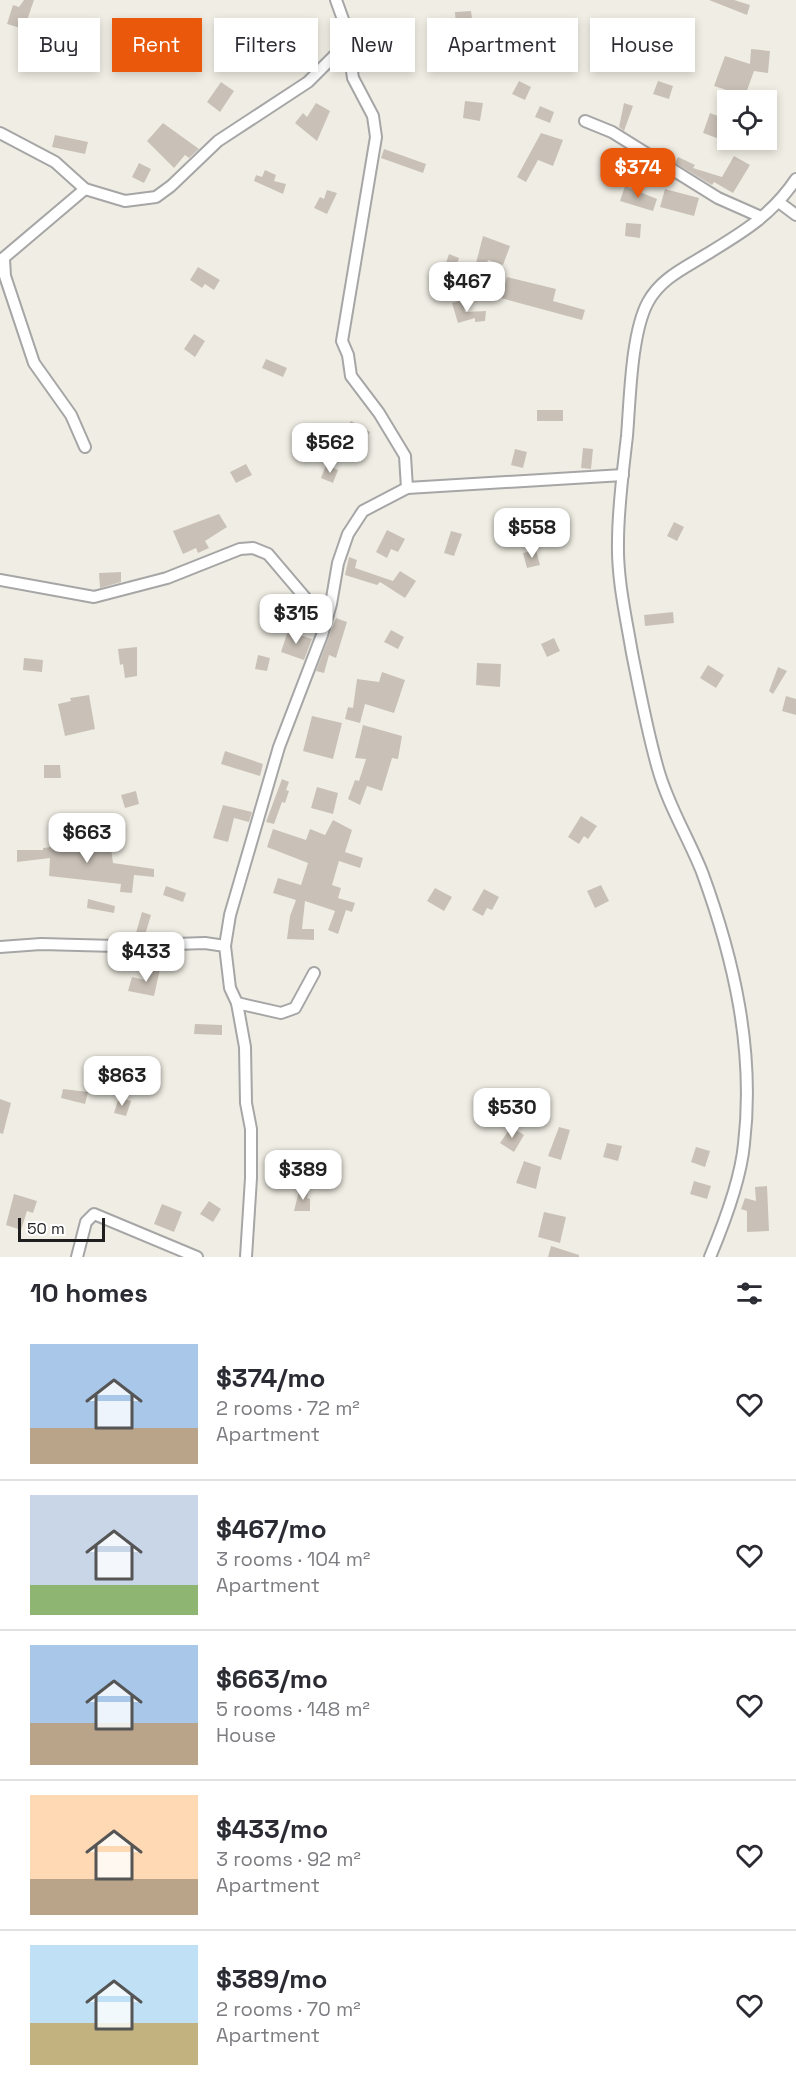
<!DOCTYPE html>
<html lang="en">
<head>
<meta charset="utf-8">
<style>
	body { margin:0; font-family:"Space Grotesk",sans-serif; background:#f7f7f7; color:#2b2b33; height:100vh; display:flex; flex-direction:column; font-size:22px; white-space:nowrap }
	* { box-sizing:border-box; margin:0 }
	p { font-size:20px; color:#7c7c81 }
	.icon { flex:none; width:33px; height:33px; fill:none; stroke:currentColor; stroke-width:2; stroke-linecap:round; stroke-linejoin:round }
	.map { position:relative; height:1257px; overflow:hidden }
	.sheet { display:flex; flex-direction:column; background:#fff; flex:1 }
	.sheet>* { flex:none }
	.top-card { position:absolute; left:18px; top:18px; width:760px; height:54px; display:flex; gap:12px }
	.tools { position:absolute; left:717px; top:90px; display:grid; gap:12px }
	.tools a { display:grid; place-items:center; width:60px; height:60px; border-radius:0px; background:#fff; box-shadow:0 3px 9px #0003; font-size:30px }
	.scale { position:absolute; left:18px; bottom:15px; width:87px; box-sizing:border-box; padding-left:6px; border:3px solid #1f1f1f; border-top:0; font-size:16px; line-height:21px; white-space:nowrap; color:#1f1f1f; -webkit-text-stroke:4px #fff; paint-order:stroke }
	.price { position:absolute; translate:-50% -51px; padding:0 14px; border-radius:12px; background:#fff; color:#222; font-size:20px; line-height:39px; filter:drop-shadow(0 2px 3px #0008) }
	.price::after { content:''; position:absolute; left:50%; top:36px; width:18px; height:14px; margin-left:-9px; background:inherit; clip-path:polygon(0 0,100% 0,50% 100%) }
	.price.on { background:#ea580c; color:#fff }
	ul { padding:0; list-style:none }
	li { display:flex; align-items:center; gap:18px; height:150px; padding:0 30px }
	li+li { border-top:2px solid #e1e1e2 }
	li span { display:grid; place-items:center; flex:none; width:168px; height:120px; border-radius:0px; color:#555 }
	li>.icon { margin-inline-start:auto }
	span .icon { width:72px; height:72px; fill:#fffc; stroke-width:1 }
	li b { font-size:26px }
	h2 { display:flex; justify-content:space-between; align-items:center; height:72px; padding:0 30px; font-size:26px }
	.pill { padding:0 21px; border-radius:0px; background:#fff; box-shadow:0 3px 9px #0003; font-size:21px; line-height:54px }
	.pill.on { background:#ea580c; color:#fff }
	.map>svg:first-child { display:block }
	.building { fill:#c9c1b7 }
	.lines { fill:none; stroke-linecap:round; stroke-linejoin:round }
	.street-casing { stroke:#a6a6a6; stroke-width:14 }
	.street { stroke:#fff; stroke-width:10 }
</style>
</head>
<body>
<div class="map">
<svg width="796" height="1257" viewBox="0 0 796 1257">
	<rect width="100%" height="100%" fill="#f0eee4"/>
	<g class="building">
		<polygon points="24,0 34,0 24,29 7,24 13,5 19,7"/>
		<polygon points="709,0 734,0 750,5 747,15"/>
		<polygon points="471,11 473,26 456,28 455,12"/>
		<polygon points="162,41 181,47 175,65 156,59"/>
		<polygon points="751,49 770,51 768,73 754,71 745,96 714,86 725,56 750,64"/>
		<polygon points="519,81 531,87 525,100 512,94"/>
		<polygon points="658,81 673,86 669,99 653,94"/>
		<polygon points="221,82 234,91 220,112 207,102"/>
		<polygon points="465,101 483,103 480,121 463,118"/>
		<polygon points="316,103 330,111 317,141 295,123 303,113 307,117"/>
		<polygon points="624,103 633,106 624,131 619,127"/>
		<polygon points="540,106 554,112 550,123 535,117"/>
		<polygon points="710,113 728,120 725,141 703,133"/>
		<polygon points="163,123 199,149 189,158 185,155 174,168 147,141"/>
		<polygon points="541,133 563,140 553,166 538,160 526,182 517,177"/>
		<polygon points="55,135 88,142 85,154 52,147"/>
		<polygon points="384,149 426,164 423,173 381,158"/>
		<polygon points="734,156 750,165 733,193 714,182 712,185 675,163 678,157 695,165 693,168 722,177"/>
		<polygon points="139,163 151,169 144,183 132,177"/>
		<polygon points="265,170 276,175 274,181 286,184 283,194 254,181 256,175 262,177"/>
		<polygon points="625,186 657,199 653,211 620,201"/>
		<polygon points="665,189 699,198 694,216 660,207"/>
		<polygon points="327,190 337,193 327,214 314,208 320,197 324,199"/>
		<polygon points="626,223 641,224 640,238 625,236"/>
		<polygon points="483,236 510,246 503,265 488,260 484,274 474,271"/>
		<polygon points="449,254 459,258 452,279 442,275"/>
		<polygon points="198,267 220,280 214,290 205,284 202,288 190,280"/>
		<polygon points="507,277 556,289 553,301 585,310 582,320 501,298"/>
		<polygon points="462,300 465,312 486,311 485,321 475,322 475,318 458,323 452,303"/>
		<polygon points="194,334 205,341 195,357 184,349"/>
		<polygon points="266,359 287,368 283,377 262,368"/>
		<rect x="537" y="410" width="26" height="11"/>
		<polygon points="351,421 370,432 359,451 340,440"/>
		<polygon points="583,448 593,449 591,469 581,468"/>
		<polygon points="515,449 527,452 523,468 511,465"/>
		<polygon points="246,464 252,475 236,483 230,472"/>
		<polygon points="326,465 338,470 333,483 321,478"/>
		<polygon points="219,514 227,527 205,541 209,548 198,553 196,548 183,554 173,531"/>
		<polygon points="674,522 684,527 677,541 667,536"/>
		<polygon points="387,530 405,539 398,552 391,549 387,558 376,552"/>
		<polygon points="451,531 462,534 454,556 444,553"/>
		<polygon points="536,550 540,565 527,568 523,553"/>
		<polygon points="349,557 357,560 355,568 393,581 400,571 416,581 405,598 380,582 377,585 345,575"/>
		<polygon points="121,572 121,582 100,588 99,573"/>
		<polygon points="673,612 674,623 645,626 644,615"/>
		<polygon points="336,618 347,622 336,658 329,655 324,673 316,671"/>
		<polygon points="391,630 404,637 398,649 384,642"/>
		<polygon points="288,631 312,639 304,660 281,652"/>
		<polygon points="554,638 560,651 547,657 541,644"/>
		<polygon points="137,647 137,676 125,678 123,664 120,665 118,649"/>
		<polygon points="258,655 270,658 267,671 255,669"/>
		<polygon points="24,658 43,660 42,672 23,670"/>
		<polygon points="477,663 501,664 500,687 476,685"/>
		<polygon points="708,665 724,675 716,688 700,678"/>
		<polygon points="778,667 787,671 773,694 769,691"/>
		<polygon points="382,672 405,680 394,713 365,704 360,723 345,719 348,707 353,708 357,679 379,682"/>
		<polygon points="89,695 95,729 65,736 58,704 71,701 70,698"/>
		<polygon points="786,696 796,699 796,715 782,711"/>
		<polygon points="312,716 342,723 333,759 303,751"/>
		<polygon points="363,725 402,736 398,759 392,758 382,791 367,786 360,805 348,799 355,780 359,781 366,759 355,758"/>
		<polygon points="225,751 263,764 260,776 221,764"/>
		<polygon points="44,765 60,765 61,778 44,778"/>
		<polygon points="282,779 289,782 286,790 289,791 285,803 282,802 274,824 266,822"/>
		<polygon points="317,787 338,793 333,814 311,808"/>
		<polygon points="136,791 139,804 125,808 121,795"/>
		<polygon points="223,805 252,812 249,822 234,818 228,842 213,838"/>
		<polygon points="581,816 597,826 588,839 584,836 579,844 568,837"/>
		<polygon points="333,820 352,830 345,852 363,858 360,868 339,861 332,885 341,888 338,898 355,903 352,912 346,910 338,934 328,930 335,911 305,901 302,929 314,929 314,940 287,939 290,916 296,900 273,893 278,878 301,885 308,863 267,847 273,829 306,840 310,829 325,835"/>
		<polygon points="110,840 113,863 154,869 154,877 134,875 132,893 120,892 121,884 49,876 50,858 17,862 17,850 43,850 43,848"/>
		<polygon points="601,885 609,901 595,908 587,891"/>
		<polygon points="166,886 186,893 183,902 163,895"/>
		<polygon points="435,888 452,897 444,911 427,901"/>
		<polygon points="484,889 499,897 492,910 487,908 483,916 472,910"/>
		<polygon points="88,899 115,906 114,913 87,908"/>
		<polygon points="142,912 151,915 145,935 136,933"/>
		<polygon points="149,968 160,969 154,996 128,991 132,977 145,980 148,978"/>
		<polygon points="195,1024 222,1025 222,1035 194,1034"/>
		<polygon points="63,1089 88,1092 85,1104 61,1098"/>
		<polygon points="119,1097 131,1101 126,1116 114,1113"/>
		<polygon points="0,1099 11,1103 3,1134 0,1133"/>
		<polygon points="511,1127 524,1135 514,1152 500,1143"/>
		<polygon points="559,1127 570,1130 561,1160 548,1156"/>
		<polygon points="607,1143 622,1146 618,1161 603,1157"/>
		<polygon points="696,1147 710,1151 705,1167 691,1162"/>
		<polygon points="524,1161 541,1167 536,1189 516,1183"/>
		<polygon points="694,1181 711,1186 707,1199 690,1194"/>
		<polygon points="767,1186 769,1231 747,1232 747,1211 741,1209 745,1198 756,1201 755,1187"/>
		<polygon points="300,1187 309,1189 307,1198 310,1199 310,1211 294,1211"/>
		<polygon points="14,1194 37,1201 33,1213 27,1211 21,1230 6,1225"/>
		<polygon points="209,1201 221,1209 213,1222 200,1214"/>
		<polygon points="162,1204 182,1212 174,1232 154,1224"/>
		<polygon points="544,1212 566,1217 560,1243 538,1237"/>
		<polygon points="551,1246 579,1255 579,1257 548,1257"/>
	</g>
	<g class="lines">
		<defs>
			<g id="street">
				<polyline points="336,0 345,25 353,78 373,116 376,137 342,341 348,355 351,376 379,413 405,456 407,488"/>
				<polyline points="585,121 612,132 718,198 761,217"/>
				<polyline points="0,133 55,162 85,189 125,201 156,197 171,186 218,141 308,82 337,53 344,35"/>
				<polyline points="780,203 796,215"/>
				<polyline points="0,259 4,259 5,276 34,363 71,415 85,447"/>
				<polyline points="0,261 85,189"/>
				<polyline points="0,580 94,597 167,578 240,549 253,548 268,554 308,601 328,614"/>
				<polyline points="225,946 230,915 279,747 322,635 331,604 338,563 348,534 363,511 407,488 623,475"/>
				<polyline points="0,947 41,944 116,946 205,943 225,946 230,988 237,1003 245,1047 246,1103 251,1129 251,1178 246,1257"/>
				<polyline points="237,1003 281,1013 295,1008 314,973"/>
				<polyline points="77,1257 86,1222 94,1214 197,1257"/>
				<path d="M710,1257C723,1226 741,1177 744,1144C755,1051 734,959 702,872C688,837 668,805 658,769C647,731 640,692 632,653C626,617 617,579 618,542C618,507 623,471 627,436C630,400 631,333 648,302C661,278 685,268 707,254C743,232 772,215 796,179"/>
			</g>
		</defs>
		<use href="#street" class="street-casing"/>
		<use href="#street" class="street"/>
	</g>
</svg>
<div class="tools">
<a><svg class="icon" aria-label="locate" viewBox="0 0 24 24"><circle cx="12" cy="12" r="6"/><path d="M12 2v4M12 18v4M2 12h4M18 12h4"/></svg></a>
</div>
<div class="scale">50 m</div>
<b class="price on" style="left:638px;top:199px">$374</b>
<b class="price" style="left:467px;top:313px">$467</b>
<b class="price" style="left:330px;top:474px">$562</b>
<b class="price" style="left:532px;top:559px">$558</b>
<b class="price" style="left:296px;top:645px">$315</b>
<b class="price" style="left:87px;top:864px">$663</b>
<b class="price" style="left:146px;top:983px">$433</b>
<b class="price" style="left:122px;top:1107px">$863</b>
<b class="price" style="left:512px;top:1139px">$530</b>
<b class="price" style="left:303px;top:1201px">$389</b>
<div class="top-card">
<a class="pill">Buy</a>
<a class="pill on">Rent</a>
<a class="pill">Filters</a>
<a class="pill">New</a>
<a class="pill">Apartment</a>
<a class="pill">House</a>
</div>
</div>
<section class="sheet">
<h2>10 homes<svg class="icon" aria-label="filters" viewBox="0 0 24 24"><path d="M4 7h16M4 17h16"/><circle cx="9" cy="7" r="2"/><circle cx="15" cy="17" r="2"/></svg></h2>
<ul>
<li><span style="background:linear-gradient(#a9c7e8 70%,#b9a48a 0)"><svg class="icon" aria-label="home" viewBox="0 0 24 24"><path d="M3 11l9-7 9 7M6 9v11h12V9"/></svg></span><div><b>$374/mo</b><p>2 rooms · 72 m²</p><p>Apartment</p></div><svg class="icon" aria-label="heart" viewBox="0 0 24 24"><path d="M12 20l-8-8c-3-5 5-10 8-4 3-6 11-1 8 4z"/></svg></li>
<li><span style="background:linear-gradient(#c9d6e8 75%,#8fb573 0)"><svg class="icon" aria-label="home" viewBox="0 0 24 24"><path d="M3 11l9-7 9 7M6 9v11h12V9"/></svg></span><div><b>$467/mo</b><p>3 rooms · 104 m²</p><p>Apartment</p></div><svg class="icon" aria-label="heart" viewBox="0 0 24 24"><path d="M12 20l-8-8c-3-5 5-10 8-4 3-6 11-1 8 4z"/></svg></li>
<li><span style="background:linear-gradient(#a9c7e8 65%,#b9a48a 0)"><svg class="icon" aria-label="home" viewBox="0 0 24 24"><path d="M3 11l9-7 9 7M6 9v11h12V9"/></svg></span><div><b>$663/mo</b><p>5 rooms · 148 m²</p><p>House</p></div><svg class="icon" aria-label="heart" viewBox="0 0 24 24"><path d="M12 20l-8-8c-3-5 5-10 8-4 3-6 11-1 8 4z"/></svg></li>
<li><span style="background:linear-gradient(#ffd9b3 70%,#b9a48a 0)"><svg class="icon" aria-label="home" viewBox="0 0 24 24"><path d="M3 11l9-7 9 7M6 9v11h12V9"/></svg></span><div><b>$433/mo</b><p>3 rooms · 92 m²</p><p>Apartment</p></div><svg class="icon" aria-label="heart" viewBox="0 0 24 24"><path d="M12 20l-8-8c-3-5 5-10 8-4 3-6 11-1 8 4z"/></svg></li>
<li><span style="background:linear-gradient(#bfe0f5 65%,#c2b280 0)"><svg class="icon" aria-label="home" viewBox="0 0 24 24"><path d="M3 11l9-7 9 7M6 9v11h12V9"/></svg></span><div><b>$389/mo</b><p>2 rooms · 70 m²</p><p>Apartment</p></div><svg class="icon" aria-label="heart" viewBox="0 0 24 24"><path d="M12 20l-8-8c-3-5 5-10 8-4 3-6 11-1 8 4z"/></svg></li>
</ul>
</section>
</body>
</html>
